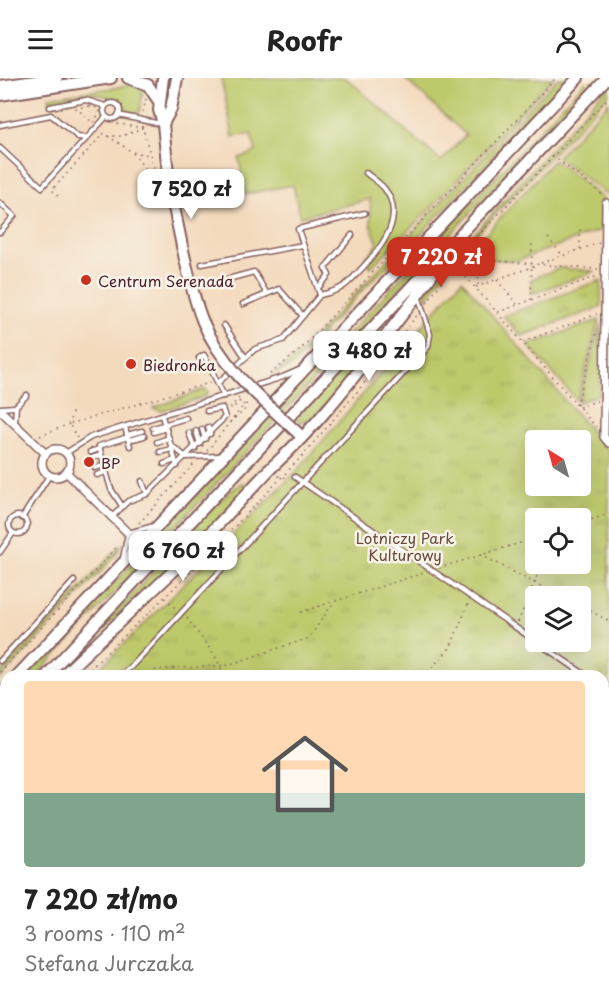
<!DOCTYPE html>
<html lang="en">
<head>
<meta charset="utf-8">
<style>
	body { margin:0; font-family:"Playpen Sans",sans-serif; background:#f2f2f2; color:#222; height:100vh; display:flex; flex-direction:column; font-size:22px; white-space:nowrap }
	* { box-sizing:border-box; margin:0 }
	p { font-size:20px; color:#767676 }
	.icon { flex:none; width:33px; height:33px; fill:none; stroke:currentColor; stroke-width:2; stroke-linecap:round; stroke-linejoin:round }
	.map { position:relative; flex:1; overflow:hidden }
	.sheet { position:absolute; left:0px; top:592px; width:609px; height:332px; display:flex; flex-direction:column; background:#fff; border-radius:18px 18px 0 0; box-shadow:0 6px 24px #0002 }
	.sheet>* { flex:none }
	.needle { width:39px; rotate:323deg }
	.tools { position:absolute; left:525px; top:352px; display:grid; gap:12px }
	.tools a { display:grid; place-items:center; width:66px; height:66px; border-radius:6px; background:#fff; box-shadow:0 6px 24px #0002; font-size:30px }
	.price { position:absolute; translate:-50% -51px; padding:0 14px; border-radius:12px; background:#fff; color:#222; font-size:20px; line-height:39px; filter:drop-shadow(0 2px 3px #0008) }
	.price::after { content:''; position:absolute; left:50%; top:36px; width:18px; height:14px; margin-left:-9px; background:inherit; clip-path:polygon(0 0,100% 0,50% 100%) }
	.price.on { background:#c8321e; color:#fff }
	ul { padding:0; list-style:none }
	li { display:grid; align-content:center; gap:12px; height:318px; padding:0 24px }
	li+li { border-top:2px solid #e0e0e0 }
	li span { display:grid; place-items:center; height:186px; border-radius:6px; color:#555 }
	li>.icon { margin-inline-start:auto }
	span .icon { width:108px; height:108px; fill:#fffc; stroke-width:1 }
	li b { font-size:26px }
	header { display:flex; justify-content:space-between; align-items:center; height:78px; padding:0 24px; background:#fff; font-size:27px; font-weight:700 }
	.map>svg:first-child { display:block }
	.grass { fill:#bdc96b; stroke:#84744b; stroke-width:1.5 }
	.park { fill:url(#park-tufts); stroke:#84744b; stroke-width:1.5; fill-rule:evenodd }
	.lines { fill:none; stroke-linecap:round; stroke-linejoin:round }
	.lane-casing { stroke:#86605e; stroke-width:7 }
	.street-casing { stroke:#86605e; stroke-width:10 }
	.secondary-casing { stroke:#86605e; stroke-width:14 }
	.primary-casing { stroke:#86605e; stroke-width:14 }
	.path { stroke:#86605e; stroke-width:1.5; stroke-dasharray:1.5 4.5; stroke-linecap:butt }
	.lane { stroke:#fff; stroke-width:4 }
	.street { stroke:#fff; stroke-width:7 }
	.secondary { stroke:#fff; stroke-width:10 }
	.primary { stroke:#fff; stroke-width:10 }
	.secondary-bridge-casing { stroke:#86605e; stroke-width:14; stroke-linecap:butt }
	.secondary-bridge { stroke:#fff; stroke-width:10 }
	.poi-dot { fill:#c8321e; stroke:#f7f3e8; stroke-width:2 }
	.labels { text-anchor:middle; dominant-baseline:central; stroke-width:5; stroke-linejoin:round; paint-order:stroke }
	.poi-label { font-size:15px; fill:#4a1f2b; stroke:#f7f3e8; text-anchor:start }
	.park-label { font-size:15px; fill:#674a3b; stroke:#f7f3e8 }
</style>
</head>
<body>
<header><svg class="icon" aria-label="menu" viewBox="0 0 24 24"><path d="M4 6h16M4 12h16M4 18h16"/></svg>Roofr<svg class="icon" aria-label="person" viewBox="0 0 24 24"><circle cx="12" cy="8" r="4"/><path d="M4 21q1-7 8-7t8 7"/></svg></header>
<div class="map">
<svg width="609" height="923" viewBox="0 0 609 923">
	<defs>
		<pattern id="park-tufts" width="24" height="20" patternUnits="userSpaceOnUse" patternTransform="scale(1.5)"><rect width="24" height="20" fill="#bdc96b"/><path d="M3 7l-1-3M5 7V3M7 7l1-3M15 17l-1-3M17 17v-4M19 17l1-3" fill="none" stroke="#a4ac5d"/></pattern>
	</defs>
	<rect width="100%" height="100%" fill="#f7f3e8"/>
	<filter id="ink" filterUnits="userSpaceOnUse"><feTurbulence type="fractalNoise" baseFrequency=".0167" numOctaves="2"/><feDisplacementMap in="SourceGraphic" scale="12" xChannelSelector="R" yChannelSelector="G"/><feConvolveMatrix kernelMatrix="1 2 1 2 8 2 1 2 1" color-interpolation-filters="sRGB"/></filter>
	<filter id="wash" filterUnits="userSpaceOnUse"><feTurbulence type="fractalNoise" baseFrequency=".008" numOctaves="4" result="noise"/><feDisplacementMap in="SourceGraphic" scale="24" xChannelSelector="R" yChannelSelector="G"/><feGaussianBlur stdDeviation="1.35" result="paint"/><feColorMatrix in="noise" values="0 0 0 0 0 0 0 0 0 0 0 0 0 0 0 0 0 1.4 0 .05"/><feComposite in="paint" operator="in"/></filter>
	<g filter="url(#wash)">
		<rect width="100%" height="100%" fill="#f4dabd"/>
		<g class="grass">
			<polygon points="221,0 346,0 441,83 466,57 404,0 553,0 430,131 371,189 365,181 378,166 371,148 370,121 300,139 293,107 245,116 239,80 256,74 251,56 233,59"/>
			<polygon points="558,0 566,0 404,174 371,203 293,287 272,298 297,278"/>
			<polygon points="585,4 589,8 36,598 27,598"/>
			<polygon points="133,7 143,10 140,33 137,35 127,33 119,21 94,16 69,19 69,21 51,25 49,19"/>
			<polygon points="609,7 609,16 455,179 425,223 425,213 451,181"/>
			<polygon points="609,24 609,114 606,116 557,79"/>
			<polygon points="554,82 603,120 601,152 516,183 464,179"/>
			<polygon points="560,190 595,193 532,216 531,201"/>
			<polygon points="410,219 343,308 310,344 307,341 301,344 296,340"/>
			<polygon points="599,242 577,323 528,267"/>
			<polygon points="601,246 600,316 579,324"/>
			<polygon points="205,311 208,315 204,319 161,333 153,330"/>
			<polygon points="263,388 266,391 196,465 72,582 215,427 241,405 244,407"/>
			<polygon points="122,466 116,477 0,601 0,596"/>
			<polygon points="151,918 388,918 391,920 388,923 143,923"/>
		</g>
		<g class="park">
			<path d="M462,202L609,374V777L603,773V598H241L229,595L201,598H92L294,396ZM536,363H580V408H536ZM536,441H580V486H536ZM536,519H580V564H536Z"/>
			<polygon points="601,202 601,229 521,258 503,238"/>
		</g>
	</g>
	<g filter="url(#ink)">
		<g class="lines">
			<defs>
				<g id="lane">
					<circle cx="112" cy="33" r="8"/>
					<polyline points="50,29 86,22 105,28"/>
					<polyline points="118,37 161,46"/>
					<polyline points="0,47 51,37 78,59 87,60"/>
					<polyline points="0,70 42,109 106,39"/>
					<polyline points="0,125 14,138 0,154"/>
					<polyline points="202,186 303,167"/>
					<polyline points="213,205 254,194 267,216"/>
					<polyline points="318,210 329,197 325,190 352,157"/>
					<path d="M320,217C346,211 347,206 365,187C383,168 406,137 384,110C379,104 372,100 366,95"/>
					<polyline points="243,226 279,211 303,238"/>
					<polyline points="224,247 245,279"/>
					<polyline points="199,280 204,277 224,318"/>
					<polyline points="219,304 255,271 283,262 320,217 298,151 365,135"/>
					<polyline points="0,330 15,329"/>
					<polyline points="162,338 177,388"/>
					<polyline points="15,344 16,328 27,317"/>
					<polyline points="125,349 130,368"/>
					<polyline points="208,349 210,356"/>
					<polyline points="153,350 186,340"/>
					<polyline points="202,351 205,361"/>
					<polyline points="196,353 200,366"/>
					<polyline points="154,354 166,350"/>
					<polyline points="189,355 195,371"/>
					<polyline points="127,357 142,353"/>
					<polyline points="129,362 144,358"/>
					<polyline points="157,364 169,360"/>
					<polyline points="172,368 186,379 221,378"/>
					<polyline points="90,374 99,371"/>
					<polyline points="160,374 172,371"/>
					<polyline points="66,375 91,359 283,299 299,292"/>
					<polyline points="92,380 101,377"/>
					<polyline points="164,386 175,382"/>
					<polyline points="95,390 104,387"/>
					<polyline points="97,397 106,394"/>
					<polyline points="295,399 587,598"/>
					<polyline points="142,403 147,416"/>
					<polyline points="122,428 111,411 99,368 128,359"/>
					<circle cx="18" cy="447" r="9"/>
					<polyline points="112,439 128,423 147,416 225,339 222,330 207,333"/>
					<polyline points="22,440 49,398"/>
					<polyline points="0,474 13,455"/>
					<polyline points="123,480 128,455 154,448"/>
					<polyline points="0,583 74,503"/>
					<polyline points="71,593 93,598"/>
					<polyline points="119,598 131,589 428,269 430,256 419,220"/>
					<polyline points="603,609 609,613"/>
					<polyline points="603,795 609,790"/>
					<polyline points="603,915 605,923"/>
					<polyline points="480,923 484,918"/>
				</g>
				<g id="street">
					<polyline points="606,125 604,359 609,365"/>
					<polyline points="0,332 46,376"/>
					<circle cx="56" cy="385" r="14"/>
					<polyline points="67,395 128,455"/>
					<polyline points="603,782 609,786"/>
					<polyline points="0,889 6,883"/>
					<polyline points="130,923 137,918"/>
				</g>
				<g id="secondary">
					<polyline points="128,0 148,7 160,25"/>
					<polyline points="163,0 159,32 163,46 169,105 182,168"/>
					<polyline points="0,8 57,0"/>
					<polyline points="0,17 111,0"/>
					<polyline points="163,46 171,31 177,0"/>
					<path d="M273,388C314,351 348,307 382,263C404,234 428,206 447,174"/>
					<polyline points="62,598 185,482 269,392"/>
				</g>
				<g id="primary">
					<polyline points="17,598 578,0"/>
					<polyline points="46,598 607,0"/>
					<polyline points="0,617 6,610"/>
					<polyline points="0,647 6,641"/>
				</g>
			</defs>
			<use href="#lane" class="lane-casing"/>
			<use href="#street" class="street-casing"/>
			<use href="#secondary" class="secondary-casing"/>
			<use href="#primary" class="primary-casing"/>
			<g class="path">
				<polyline points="106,22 119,23 125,32"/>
				<polygon points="89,28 97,30 100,34 93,45 76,30"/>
				<polyline points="143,34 146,21"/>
				<polyline points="142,48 159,107"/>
				<polyline points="107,58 122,58 142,50 113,45"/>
				<polyline points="108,58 132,74 149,77"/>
				<polyline points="133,75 159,109"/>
				<polyline points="553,78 604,118"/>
				<polyline points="58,118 52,112 104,55"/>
				<polyline points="548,160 563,178"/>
				<polyline points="580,171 580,148"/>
				<polyline points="459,180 598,191"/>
				<polyline points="454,185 596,349"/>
				<polyline points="541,185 599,165"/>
				<polyline points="497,202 517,226"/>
				<polyline points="478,207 479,182"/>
				<polyline points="476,209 537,187"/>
				<polyline points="531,222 532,166"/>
				<polyline points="427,225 461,176 609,19"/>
				<polyline points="498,234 598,198"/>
				<polyline points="523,264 597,236"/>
				<polyline points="270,296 300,272 556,0"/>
				<polyline points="239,320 231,329 232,331 240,323 244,327"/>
				<polyline points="577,327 596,256"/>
				<polyline points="579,329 597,323"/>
				<polyline points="230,344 244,333 247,323"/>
				<polyline points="40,358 69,346 73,331"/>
				<polyline points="77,360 69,346 209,305 208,301"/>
				<polyline points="207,373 243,328"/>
				<polyline points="278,398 288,400"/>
				<polyline points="139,445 195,385"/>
				<polyline points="580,445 609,436"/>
				<polyline points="481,477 562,519"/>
				<polyline points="439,490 536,460"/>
				<polyline points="165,520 176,531"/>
				<polyline points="580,527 609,543"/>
				<polyline points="301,534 423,495"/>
				<polyline points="187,540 215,578 225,598"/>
				<polyline points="518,544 542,486"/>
				<polyline points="90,591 200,485 303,377 357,314 418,236"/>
				<polyline points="0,594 118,468"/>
				<polyline points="334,597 338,598"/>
				<polyline points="144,598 156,592 228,587 309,560 334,524"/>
				<polyline points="424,598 450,570 469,524"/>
				<polyline points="603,645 609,644"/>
				<polyline points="0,673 6,667"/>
				<polyline points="111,918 114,923"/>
				<polyline points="106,923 113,918"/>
			</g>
			<use href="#lane" class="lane"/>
			<use href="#street" class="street"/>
			<use href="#secondary" class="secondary"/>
			<use href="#primary" class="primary"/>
			<defs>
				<g id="secondary-bridge">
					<path d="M182,168C188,194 193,220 203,244C223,291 263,322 299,356"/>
					<polyline points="269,392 273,388"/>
				</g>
			</defs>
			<use href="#secondary-bridge" class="secondary-bridge-casing"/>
			<use href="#secondary-bridge" class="secondary-bridge"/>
		</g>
	</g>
	<g class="poi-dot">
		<circle cx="86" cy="202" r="6"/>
		<circle cx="131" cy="286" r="6"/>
		<circle cx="89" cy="384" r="6"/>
	</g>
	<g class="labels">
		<g class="poi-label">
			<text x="98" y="202">Centrum Serenada</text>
			<text x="143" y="286">Biedronka</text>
			<text x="101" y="384">BP</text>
		</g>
		<g class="park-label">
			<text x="405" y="459">Lotniczy Park<tspan x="405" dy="17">Kulturowy</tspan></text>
		</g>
	</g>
</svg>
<div class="tools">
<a><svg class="needle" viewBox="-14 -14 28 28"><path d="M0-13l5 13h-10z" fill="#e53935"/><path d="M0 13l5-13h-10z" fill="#767676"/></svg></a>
<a><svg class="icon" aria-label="locate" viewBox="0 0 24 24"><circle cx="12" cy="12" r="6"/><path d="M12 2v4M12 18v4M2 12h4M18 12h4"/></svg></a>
<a><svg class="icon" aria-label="layers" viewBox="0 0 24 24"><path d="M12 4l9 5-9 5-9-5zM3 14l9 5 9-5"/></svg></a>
</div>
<b class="price" style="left:191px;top:142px">7 520 zł</b>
<b class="price on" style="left:441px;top:210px">7 220 zł</b>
<b class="price" style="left:369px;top:304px">3 480 zł</b>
<b class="price" style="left:183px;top:504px">6 760 zł</b>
<section class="sheet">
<ul>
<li><span style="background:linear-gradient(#ffd9b3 60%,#7fa58c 0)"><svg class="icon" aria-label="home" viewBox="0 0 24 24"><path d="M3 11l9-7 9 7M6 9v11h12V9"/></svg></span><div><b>7 220 zł/mo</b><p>3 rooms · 110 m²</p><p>Stefana Jurczaka</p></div></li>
</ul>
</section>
</div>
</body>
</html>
